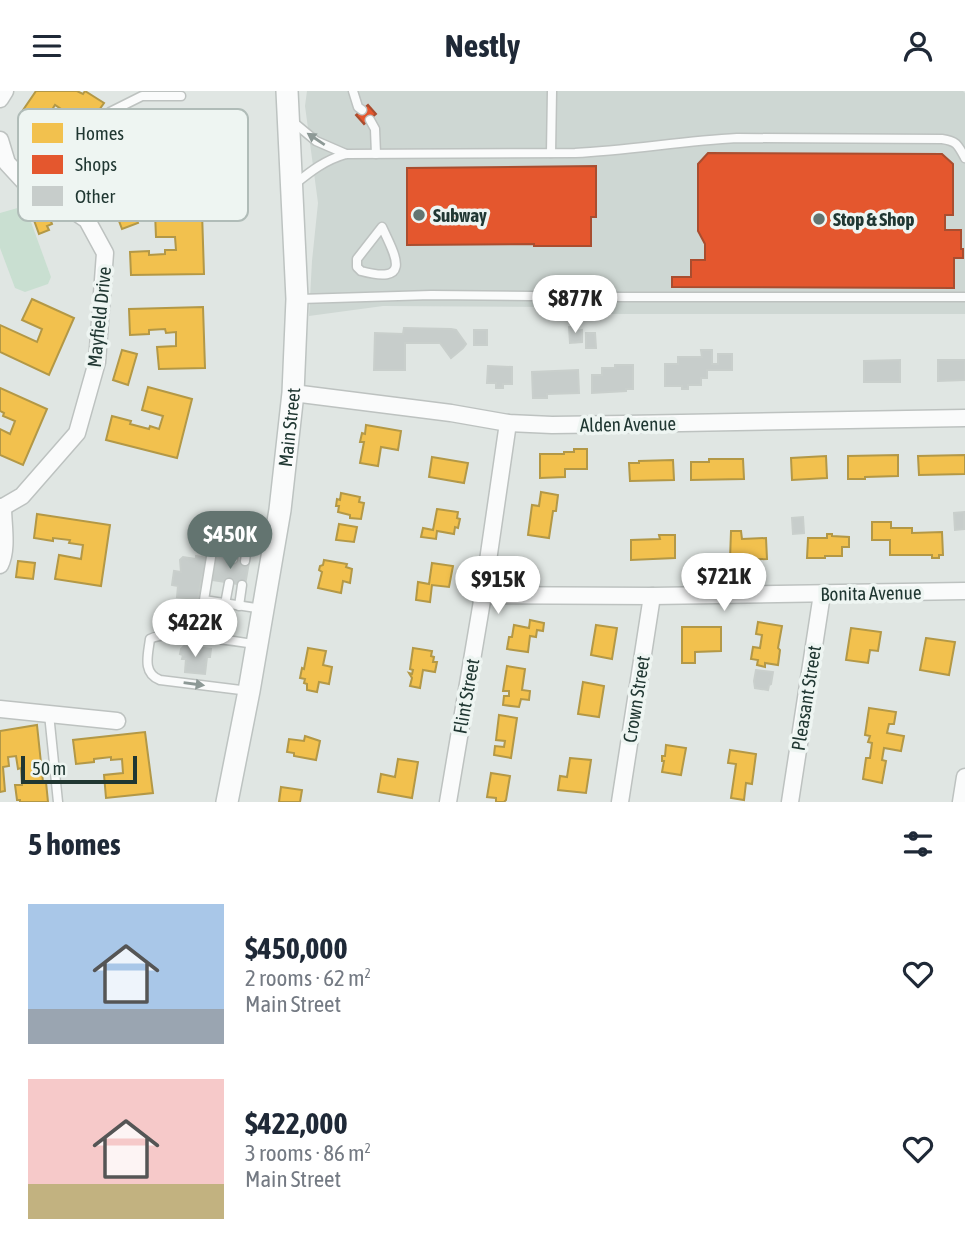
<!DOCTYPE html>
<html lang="en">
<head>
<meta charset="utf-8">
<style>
	body { margin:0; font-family:"Asap Condensed",sans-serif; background:#f6f6f7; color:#1f2937; height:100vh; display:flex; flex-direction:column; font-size:26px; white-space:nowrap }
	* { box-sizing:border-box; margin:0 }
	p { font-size:23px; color:#747a83 }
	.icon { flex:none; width:38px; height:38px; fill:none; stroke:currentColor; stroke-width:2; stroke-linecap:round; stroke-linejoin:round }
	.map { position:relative; height:711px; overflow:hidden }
	.side { display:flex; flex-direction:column; background:#fff; flex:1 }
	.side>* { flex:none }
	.scale { position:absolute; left:21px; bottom:18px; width:116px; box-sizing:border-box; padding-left:7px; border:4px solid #203732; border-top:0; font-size:19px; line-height:24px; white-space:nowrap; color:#203732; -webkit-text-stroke:5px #eef5f2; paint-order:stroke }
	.price { position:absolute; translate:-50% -60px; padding:0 16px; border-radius:24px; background:#fff; color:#222; font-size:23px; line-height:46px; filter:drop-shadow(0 2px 4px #0008) }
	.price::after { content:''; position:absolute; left:50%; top:42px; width:21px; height:16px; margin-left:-10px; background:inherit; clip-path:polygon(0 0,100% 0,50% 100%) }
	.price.active { background:#637470; color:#fff }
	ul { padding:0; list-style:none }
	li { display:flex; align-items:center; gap:21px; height:175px; padding:0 28px }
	li span { display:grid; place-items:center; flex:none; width:196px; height:140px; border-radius:0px; color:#555 }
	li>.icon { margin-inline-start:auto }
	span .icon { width:84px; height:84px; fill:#fffc; stroke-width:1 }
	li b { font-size:30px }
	h2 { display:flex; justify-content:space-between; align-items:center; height:84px; padding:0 28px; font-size:30px }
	header { display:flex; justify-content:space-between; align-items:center; height:91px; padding:0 28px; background:#fff; font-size:32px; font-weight:700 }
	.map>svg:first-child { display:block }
	.built { fill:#ced7d3 }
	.green { fill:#c9dfd1 }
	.homes { fill:#f2c14e; stroke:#b39846; stroke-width:2 }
	.shops { fill:#e4572e; stroke:#a94d2f; stroke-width:2 }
	.building { fill:#c7cdcb; stroke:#c9cfcc; stroke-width:2 }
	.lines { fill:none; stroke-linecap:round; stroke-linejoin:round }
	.service-casing { stroke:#bdc2c0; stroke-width:11 }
	.minor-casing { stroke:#bdc2c0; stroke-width:19 }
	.secondary-casing { stroke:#bdc3c1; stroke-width:24 }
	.service { stroke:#fafbfb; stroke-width:8 }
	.minor { stroke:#fafbfb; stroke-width:16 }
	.secondary { stroke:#fafbfb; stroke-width:21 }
	.oneway { fill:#8d9996 }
	.poi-dot { fill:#637470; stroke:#eef5f2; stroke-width:2.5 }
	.labels { text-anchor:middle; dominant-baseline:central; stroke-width:7; stroke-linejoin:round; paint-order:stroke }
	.poi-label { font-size:19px; font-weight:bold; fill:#203732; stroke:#eef5f2; text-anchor:start }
	.street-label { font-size:19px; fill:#203732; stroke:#eef5f2 }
	.key { fill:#eef5f2; stroke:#b0bcb8; stroke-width:2 }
	.key-label { font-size:19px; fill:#203732 }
</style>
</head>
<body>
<header><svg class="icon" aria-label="menu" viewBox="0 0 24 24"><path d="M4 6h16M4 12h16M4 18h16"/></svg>Nestly<svg class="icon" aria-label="person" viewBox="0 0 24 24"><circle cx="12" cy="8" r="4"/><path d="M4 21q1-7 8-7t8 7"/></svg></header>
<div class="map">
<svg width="965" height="711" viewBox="0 0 965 711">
	<rect width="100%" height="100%" fill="#e0e6e3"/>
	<polygon class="built" points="307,0 963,0 965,2 965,223 587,223 555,216 383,215 309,225 312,170 318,112 305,15"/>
	<polygon class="green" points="21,116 27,120 51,186 48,193 25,201 15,197 0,157 0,122"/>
	<g class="homes">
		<polygon points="36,0 77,0 83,3 85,0 104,12 61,73 45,62 70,24 55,14 43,33 29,24 23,19"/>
		<polygon points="132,116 138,132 122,138 116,122"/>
		<polygon points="41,117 42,122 47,120 52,133 47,135 49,139 39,143 31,121"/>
		<polygon points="202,121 204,183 131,184 130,161 149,160 149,164 165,163 165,159 176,159 175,146 156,146 155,122"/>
		<polygon points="32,208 74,227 49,284 0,261 0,234 37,251 42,238 22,229"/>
		<polygon points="203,216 205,277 159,278 157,256 176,255 176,241 166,242 165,238 149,239 149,243 130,244 129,218"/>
		<polygon points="122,259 137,263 128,294 113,289"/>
		<polygon points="148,296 192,308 177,367 106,349 112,325 131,330 130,333 149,338 150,335 159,338 163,325 142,319"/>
		<polygon points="0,297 47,318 23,374 0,364 0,338 10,343 15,330 3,325 4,322 0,320"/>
		<polygon points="366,334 401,340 398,359 381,356 378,375 360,372 364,351 360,351 362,342 365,343"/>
		<polygon points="574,358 587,358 587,378 565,378 565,386 540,387 540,363 564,363 564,361 574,361"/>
		<polygon points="898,364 898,385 865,386 865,388 848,388 848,365"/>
		<polygon points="965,364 965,383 919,384 918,365"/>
		<polygon points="826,365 827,387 792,389 791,367"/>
		<polygon points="432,366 468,372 464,392 429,386"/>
		<polygon points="709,368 743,368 744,388 691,389 691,371 709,371"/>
		<polygon points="673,369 674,389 630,390 629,372 639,372 639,370"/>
		<polygon points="541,401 558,404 556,420 553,420 549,447 528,444 532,414 539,415"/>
		<polygon points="341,402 360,406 359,411 364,412 361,428 350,427 350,424 338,421 339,415 336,415 337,408 340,409"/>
		<polygon points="437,418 458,421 457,427 460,428 458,437 455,436 454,443 437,440 436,448 421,446 423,437 433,439"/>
		<polygon points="37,423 110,434 101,495 55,488 59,464 81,468 83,454 69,452 70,449 53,447 53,450 34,447"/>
		<polygon points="872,431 891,431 891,437 912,437 912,442 942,441 943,464 939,464 939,467 932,467 932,464 890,464 890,449 872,449"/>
		<polygon points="339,433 357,436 354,451 336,449"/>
		<polygon points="731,440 741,440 742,448 766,447 767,468 730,469"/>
		<polygon points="827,443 832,443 832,445 849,446 849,456 842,456 842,465 825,465 825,467 807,467 808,447 827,447"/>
		<polygon points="659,444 675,444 675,467 631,469 631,449 660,448"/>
		<polygon points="324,469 347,473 346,476 352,478 350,492 343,490 341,502 318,497 322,481 319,479 320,475 323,474"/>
		<polygon points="18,470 35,472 33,488 16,486"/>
		<polygon points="432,472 453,475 449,496 432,494 430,511 416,509 418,491 429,493"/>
		<polygon points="530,529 544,532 543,540 537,539 536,546 530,545 528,561 507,558 509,546 512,546 514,534 529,537"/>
		<polygon points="758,531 782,535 778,557 780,559 778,574 765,572 765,576 757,574 758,569 751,568 753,556 760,557 762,544 756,543"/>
		<polygon points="596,534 617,537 612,568 591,564"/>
		<polygon points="682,536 721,536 721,560 695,561 695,572 682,572"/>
		<polygon points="851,537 881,541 878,560 870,559 868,572 846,569"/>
		<polygon points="926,547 955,551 949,584 920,579"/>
		<polygon points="308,557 326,560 323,574 332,576 329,593 319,591 317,601 307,599 307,593 304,592 305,588 300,587 302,577 304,578"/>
		<polygon points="413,557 432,560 431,565 434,566 433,571 437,571 435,581 423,579 420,597 410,595 412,587 409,582 412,583 413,579 410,578"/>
		<polygon points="507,575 525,578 522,599 530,600 529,609 521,608 519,616 503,614 504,605 509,605 509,600 503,600"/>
		<polygon points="583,591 604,595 599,626 578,623"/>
		<polygon points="869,617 896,621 894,633 889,633 887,642 904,645 901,660 884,657 882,669 886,670 882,692 863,688 866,667 870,667 872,652 868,651 870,645 865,644"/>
		<polygon points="499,624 517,627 511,667 494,664 495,655 504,656 505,650 496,649"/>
		<polygon points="37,634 43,691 46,691 48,711 20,711 20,709 17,709 15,694 22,694 21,677 18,678 16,665 8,666 9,675 3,676 5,700 0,701 0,640"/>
		<polygon points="145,641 153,702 106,707 104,684 123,682 122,668 111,669 111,666 94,668 94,671 76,673 73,649"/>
		<polygon points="305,645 320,650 316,669 294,665 294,662 287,661 289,648 304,650"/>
		<polygon points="666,654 686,657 681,684 662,681 664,670 662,670 662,665 665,665"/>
		<polygon points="730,659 756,663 752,693 746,692 744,709 731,707 736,673 728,672"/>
		<polygon points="570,667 591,669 586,702 558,699 560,685 567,686"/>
		<polygon points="398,668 418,671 412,707 378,701 381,683 395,686"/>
		<polygon points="491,682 510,685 506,709 504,711 496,711 496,707 487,706"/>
		<polygon points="281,696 302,699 300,711 279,711"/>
	</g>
	<g class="shops">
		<polygon points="368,14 376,23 364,33 356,24"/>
		<polygon points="708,62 942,63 953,73 953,124 945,124 945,139 961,139 961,158 963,158 963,167 954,167 954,197 672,196 672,186 691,186 691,169 705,169 705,153 698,140 698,73"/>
		<polygon points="596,75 596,126 591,126 591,155 534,155 534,153 407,154 407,77"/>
	</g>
	<g class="building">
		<polygon points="569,236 577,236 577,240 582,239 582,251 570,252"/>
		<polygon points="404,237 451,238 456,239 466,253 463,257 451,267 440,252 405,252 405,279 374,279 375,242 403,243"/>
		<rect x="474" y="239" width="13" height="15"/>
		<polygon points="586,242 595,242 596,257 586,257"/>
		<polygon points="701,259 712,259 712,273 718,273 718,263 732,263 732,279 707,279 707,287 701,287 701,294 688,294 688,298 682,298 682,295 665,295 665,273 678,273 678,266 702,266"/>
		<polygon points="900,269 900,291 864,291 864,270"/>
		<polygon points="938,269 965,269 965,289 938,290"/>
		<polygon points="615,274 633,274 633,298 626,298 626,300 592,302 592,284 602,284 602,277 615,277"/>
		<polygon points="488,275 512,276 512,293 503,293 503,297 496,297 496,292 487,292"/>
		<polygon points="578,279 579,302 547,303 547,307 533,307 532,281"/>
		<polygon points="964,421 964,438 955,439 954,422"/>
		<polygon points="803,426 804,442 793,443 792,427"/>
		<polygon points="196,465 208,467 205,484 202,484 198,507 196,508 177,506 178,495 172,494 174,480 181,481 180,469 183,466 196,468"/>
		<polygon points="216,466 249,471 245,494 212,489"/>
		<polygon points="184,555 211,558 210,566 207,566 205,583 185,581 186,568 182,568 183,564 180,563 181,558"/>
		<polygon points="756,579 773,581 771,593 769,594 768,599 755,597 754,590"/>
	</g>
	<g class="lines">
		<defs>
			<g id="service">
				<polyline points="353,0 358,16 362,19"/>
				<polyline points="370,29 375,38 376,63"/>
				<polyline points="292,30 316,50 346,63"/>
				<polyline points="551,62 552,0"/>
				<path d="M295,93C311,80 325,69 346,63L575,62C630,59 683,50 737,47L942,48C957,50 958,54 965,67"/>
				<polyline points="52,108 77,77 110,21 142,5 181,5"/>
				<path d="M382,136C395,164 413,194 361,180L357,176V168Z"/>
				<polyline points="300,208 431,204 623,206 965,206"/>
				<polyline points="233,468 234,455"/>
				<polyline points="245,470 247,456"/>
				<polyline points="225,513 229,492"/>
				<polyline points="239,515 242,494"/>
				<polyline points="263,518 204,509 212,460 220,454 273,459"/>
				<path d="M249,600L160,589C142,582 148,564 150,548C166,538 233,550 254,553"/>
				<polyline points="49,623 58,711"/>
			</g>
			<g id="minor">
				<polyline points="0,8 5,0"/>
				<polyline points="0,49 7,72 31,98 65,114 87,129 105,162 97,271 77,342 22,405 3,416"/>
				<polyline points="293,302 451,322 508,332 552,334 626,333 965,327"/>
				<path d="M0,416H3C3,434 8,458 0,474"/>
				<polyline points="483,504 652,505 965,500"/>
				<polyline points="0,618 117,630"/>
				<polyline points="448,711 483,504 508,332"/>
				<polyline points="620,711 652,505"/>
				<polyline points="790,711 822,503"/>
				<polyline points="961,711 965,686"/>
			</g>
			<g id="secondary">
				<path id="s1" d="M227,711L249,600L280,419L293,302L297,208L287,0"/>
			</g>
		</defs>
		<use href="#service" class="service-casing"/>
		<use href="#minor" class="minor-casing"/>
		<use href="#secondary" class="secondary-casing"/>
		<use href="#service" class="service"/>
		<use href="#minor" class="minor"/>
		<use href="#secondary" class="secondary"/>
	</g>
	<defs><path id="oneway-solid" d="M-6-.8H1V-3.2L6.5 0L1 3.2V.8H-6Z" transform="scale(1.75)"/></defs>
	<g class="oneway">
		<use href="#oneway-solid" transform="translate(316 48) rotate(-146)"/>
		<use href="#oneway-solid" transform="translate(194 593) rotate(8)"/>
	</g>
	<g class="poi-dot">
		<circle cx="419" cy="124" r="7"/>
		<circle cx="819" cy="128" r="7"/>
	</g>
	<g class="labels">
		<g class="poi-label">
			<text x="433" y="124">Subway</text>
			<text x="833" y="128">Stop &amp; Shop</text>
		</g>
		<g class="street-label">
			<text transform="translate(99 226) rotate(-84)">Mayfield Drive</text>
			<text transform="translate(628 333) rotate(-1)">Alden Avenue</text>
			<text stroke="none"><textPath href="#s1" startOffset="380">Main Street</textPath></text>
			<text transform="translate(871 502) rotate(-1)">Bonita Avenue</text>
			<text transform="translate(466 605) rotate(-80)">Flint Street</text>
			<text transform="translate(806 607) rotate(-81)">Pleasant Street</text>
			<text transform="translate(636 608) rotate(-81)">Crown Street</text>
		</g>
	</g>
	<rect x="18" y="18" width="230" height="112" rx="10" class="key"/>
	<rect x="32" y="32" width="31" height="20" fill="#f2c14e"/>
	<rect x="32" y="64" width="31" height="19" fill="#e4572e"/>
	<rect x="32" y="95" width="31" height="20" fill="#c7cdcb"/>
	<g class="key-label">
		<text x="75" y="49">Homes</text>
		<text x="75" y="80">Shops</text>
		<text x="75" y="112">Other</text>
	</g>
</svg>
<div class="scale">50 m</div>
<b class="price" style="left:575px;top:244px">$877K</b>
<b class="price active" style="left:230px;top:480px">$450K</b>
<b class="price" style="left:724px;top:522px">$721K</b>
<b class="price" style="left:498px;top:525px">$915K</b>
<b class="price" style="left:195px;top:568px">$422K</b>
</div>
<section class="side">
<h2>5 homes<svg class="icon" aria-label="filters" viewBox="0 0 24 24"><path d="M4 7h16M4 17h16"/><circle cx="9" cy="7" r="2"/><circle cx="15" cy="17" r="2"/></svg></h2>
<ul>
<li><span style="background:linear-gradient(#a9c7e8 75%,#9aa5b1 0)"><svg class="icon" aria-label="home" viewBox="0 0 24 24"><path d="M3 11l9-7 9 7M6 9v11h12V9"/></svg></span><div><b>$450,000</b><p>2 rooms · 62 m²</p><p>Main Street</p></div><svg class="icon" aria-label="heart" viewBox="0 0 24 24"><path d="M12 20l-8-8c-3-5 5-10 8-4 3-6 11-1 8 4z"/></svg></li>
<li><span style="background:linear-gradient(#f6c9c9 75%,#c2b280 0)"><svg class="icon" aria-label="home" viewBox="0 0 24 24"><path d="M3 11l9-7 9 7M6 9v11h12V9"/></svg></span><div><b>$422,000</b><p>3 rooms · 86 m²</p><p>Main Street</p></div><svg class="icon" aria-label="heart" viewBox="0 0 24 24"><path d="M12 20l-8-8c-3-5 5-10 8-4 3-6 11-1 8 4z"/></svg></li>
</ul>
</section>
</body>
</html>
